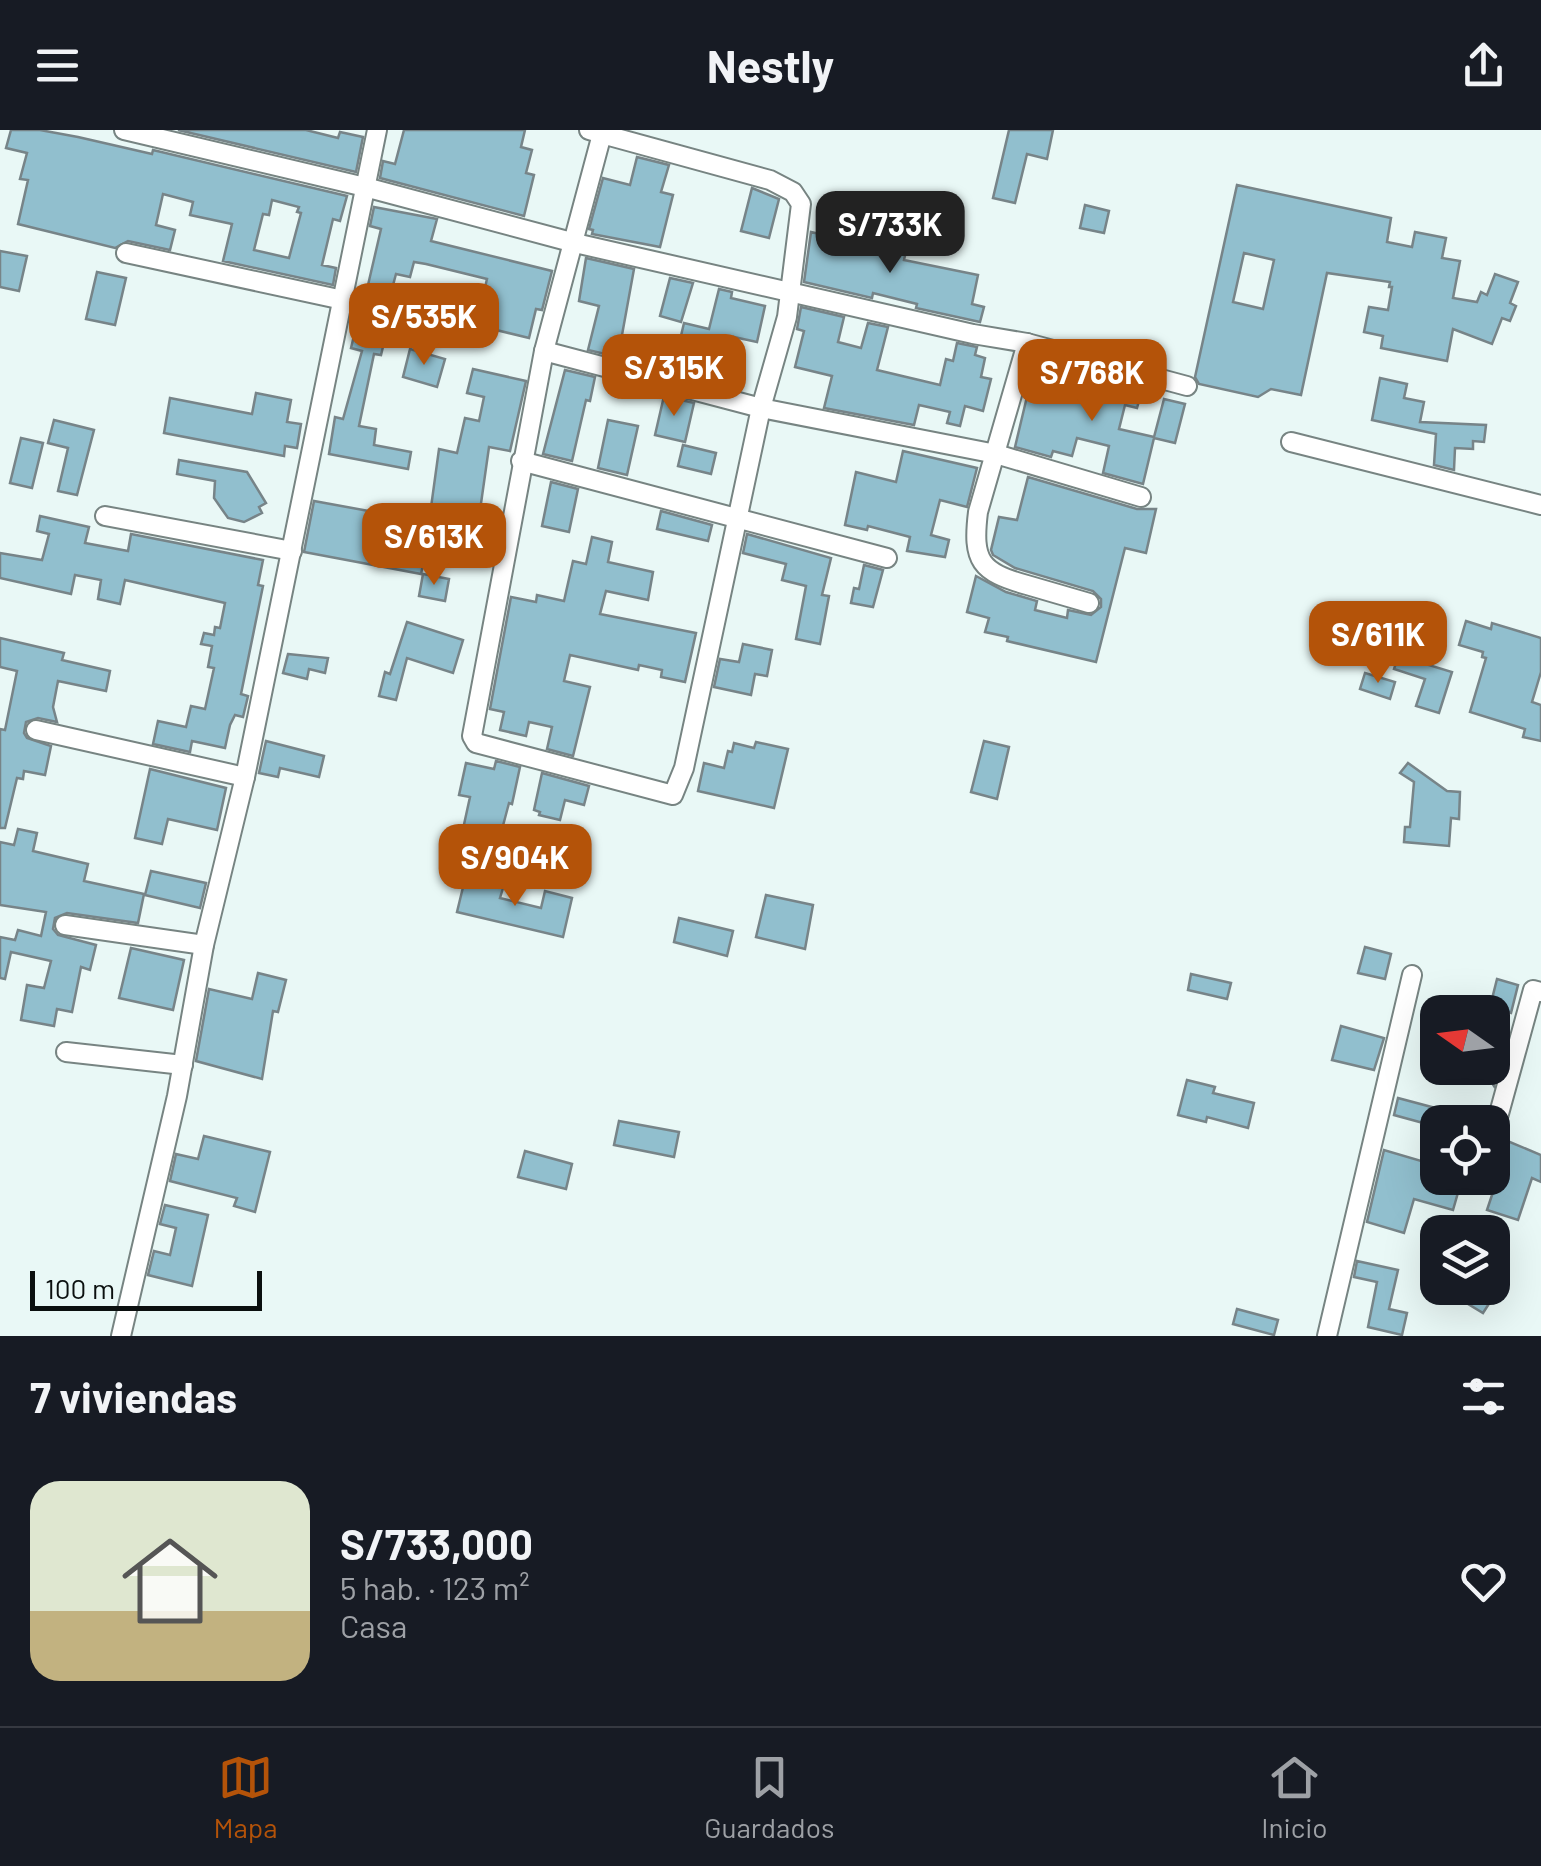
<!DOCTYPE html>
<html lang="es">
<head>
<meta charset="utf-8">
<style>
	body { margin:0; font-family:Barlow,sans-serif; background:#242831; color:#f1f3f6; height:100vh; display:flex; flex-direction:column; font-size:38px; white-space:nowrap }
	* { box-sizing:border-box; margin:0 }
	p { font-size:32px; color:#9ea1a6 }
	.icon { flex:none; width:55px; height:55px; fill:none; stroke:currentColor; stroke-width:2; stroke-linecap:round; stroke-linejoin:round }
	.map { position:relative; height:1206px; overflow:hidden }
	.side { display:flex; flex-direction:column; background:#171b24; flex:1 }
	.side>* { flex:none }
	.needle { width:65px; rotate:284deg }
	.buttons { position:absolute; left:1420px; top:865px; display:grid; gap:20px }
	.buttons a { display:grid; place-items:center; width:90px; height:90px; border-radius:20px; background:#171b24; box-shadow:0 10px 40px #0002; font-size:50px }
	.scale { position:absolute; left:30px; bottom:25px; width:232px; box-sizing:border-box; padding-left:10px; border:5px solid #0b100f; border-top:0; font-size:28px; line-height:35px; white-space:nowrap; color:#0b100f; -webkit-text-stroke:8px #e9f8f6; paint-order:stroke }
	.price { position:absolute; translate:-50% -85px; padding:0 22px; border-radius:20px; background:#b45309; color:#fff; font-size:32px; line-height:65px; filter:drop-shadow(0 2px 5px #0008) }
	.price::after { content:''; position:absolute; left:50%; top:60px; width:30px; height:22px; margin-left:-15px; background:inherit; clip-path:polygon(0 0,100% 0,50% 100%) }
	.price.on { background:#222; color:#fff }
	ul { padding:0; list-style:none }
	li { display:flex; align-items:center; gap:30px; height:250px; padding:0 30px }
	li span { display:grid; place-items:center; flex:none; width:280px; height:200px; border-radius:30px; color:#555 }
	li>.icon { margin-inline-start:auto }
	span .icon { width:120px; height:120px; fill:#fffc; stroke-width:1 }
	li b { font-size:42px }
	h2 { display:flex; justify-content:space-between; align-items:center; height:120px; padding:0 30px; font-size:42px }
	header { display:flex; justify-content:space-between; align-items:center; height:130px; padding:0 30px; background:#171b24; font-size:45px; font-weight:700 }
	.tabs { display:flex; justify-content:space-around; align-items:center; height:140px; border-top:2px solid #363941; background:#171b24; font-size:28px; color:#9ea1a6 }
	.tabs a { display:grid; justify-items:center; gap:5px }
	.tabs .on { color:#b45309 }
	.map>svg:first-child { display:block }
	.building { fill:#91bfce; stroke:#778488; stroke-width:2.5; fill-rule:evenodd }
	.lines { fill:none; stroke-linecap:round; stroke-linejoin:round }
	.street-casing { stroke:#778482; stroke-width:22 }
	.street { stroke:#fff; stroke-width:18 }
</style>
</head>
<body>
<header><svg class="icon" aria-label="menu" viewBox="0 0 24 24"><path d="M4 6h16M4 12h16M4 18h16"/></svg>Nestly<svg class="icon" aria-label="share" viewBox="0 0 24 24"><path d="M12 15V3M7 8l5-5 5 5M5 13v7h14v-7"/></svg></header>
<div class="map">
<svg width="1541" height="1206" viewBox="0 0 1541 1206">
	<rect width="100%" height="100%" fill="#e9f8f6"/>
	<g class="building">
		<path d="M11,0H40L78,7L152,24L153,20L347,66L340,91L333,89L322,135L336,138L333,155L223,131L232,94L190,85L193,72L163,64L156,95L175,100L170,120L128,111L115,118L18,94L28,50L20,49L27,23L6,18ZM272,70L299,77L297,82L301,83L289,128L254,120L263,84L269,85Z"/>
		<polygon points="178,0 306,0 338,8 340,2 363,7 356,42"/>
		<polygon points="404,0 525,0 521,17 532,20 526,43 534,45 524,86 380,48 383,31 395,34"/>
		<polygon points="1009,0 1053,0 1047,29 1027,24 1015,73 993,68"/>
		<polygon points="637,27 669,35 661,62 673,65 660,117 592,104 593,100 589,99 603,48 630,55"/>
		<path d="M1237,55L1391,88L1387,112L1412,117L1415,102L1446,108L1442,128L1460,131L1453,168L1477,172L1481,162L1487,165L1495,144L1518,152L1510,173L1516,176L1510,191L1502,188L1492,214L1453,199L1447,231L1381,218L1383,206L1364,202L1369,177L1388,180L1392,157H1389L1390,152L1327,143L1301,265L1271,259L1258,267L1199,254L1195,247ZM1244,123L1274,130L1263,179L1233,172Z"/>
		<polygon points="752,58 779,69 769,108 741,101"/>
		<polygon points="1085,75 1109,81 1104,103 1080,98"/>
		<polygon points="374,77 437,89 431,111 552,141 542,180 536,179 529,208 476,195 487,149 426,134 414,132 410,147 396,144 388,174 365,168 381,99 370,96"/>
		<polygon points="811,102 893,121 897,104 909,108 904,130 978,145 972,174 984,177 980,192 916,178 917,174 873,163 872,168 804,152"/>
		<polygon points="0,121 27,126 19,161 0,157"/>
		<polygon points="586,128 634,139 618,227 588,220 599,176 579,171"/>
		<polygon points="97,142 126,148 115,195 86,189"/>
		<polygon points="670,148 693,153 681,192 660,186"/>
		<polygon points="719,159 732,162 731,168 765,176 757,212 734,207 727,239 702,233 698,248 683,245 687,229 676,227 684,193 709,199"/>
		<polygon points="801,177 844,187 838,212 861,218 868,193 888,197 877,240 940,255 946,229 953,231 957,213 977,217 975,225 985,228 981,247 991,249 983,281 965,276 960,296 947,293 950,282 919,275 914,295 824,278 832,246 795,237 804,201 797,199"/>
		<polygon points="357,193 387,200 381,225 374,224 359,296 376,299 374,315 411,322 408,339 329,324 335,287 343,289 362,221 351,218"/>
		<polygon points="410,219 445,229 437,257 403,247"/>
		<polygon points="1035,233 1059,239 1053,264 1098,276 1105,247 1143,257 1137,278 1125,275 1119,299 1154,307 1164,269 1185,274 1175,313 1154,308 1143,354 1103,343 1109,316 1077,308 1072,326 1053,321 1051,327 1015,317"/>
		<polygon points="473,239 526,251 510,321 489,317 473,430 426,421 421,444 304,422 314,371 429,392 439,319 457,323 465,288 479,291 484,267 467,263"/>
		<polygon points="565,240 595,247 590,271 586,270 572,331 543,324"/>
		<polygon points="1380,248 1407,254 1404,268 1424,272 1420,292 1486,295 1484,312 1473,311 1473,319 1455,318 1454,340 1434,335 1436,304 1372,290"/>
		<polygon points="256,263 291,270 287,292 301,294 297,318 285,316 284,326 164,303 170,268 252,284"/>
		<polygon points="664,266 694,273 685,312 655,305"/>
		<polygon points="54,290 94,300 77,365 58,361 68,318 48,313"/>
		<polygon points="608,290 638,296 627,345 598,338"/>
		<polygon points="21,308 43,313 32,358 10,353"/>
		<polygon points="683,315 716,323 711,344 678,336"/>
		<polygon points="903,321 977,338 967,377 940,370 931,405 949,410 945,427 907,421 910,407 868,396 867,400 845,395 856,342 896,352"/>
		<polygon points="179,330 247,342 266,373 259,377 262,383 244,392 228,388 214,368 215,351 177,344"/>
		<polygon points="1028,347 1137,379 1156,379 1146,423 1125,418 1096,532 1007,511 1008,507 985,502 989,488 967,482 976,446 1006,462 1037,471 1035,480 1067,488 1068,480 1091,485 1101,477 1101,469 1093,461 1015,438 993,425 991,420 999,387 1017,390"/>
		<polygon points="551,352 578,359 569,402 542,396"/>
		<polygon points="661,381 712,395 708,411 657,399"/>
		<polygon points="40,386 89,397 85,413 128,421 131,404 263,430 258,455 263,456 241,564 248,566 243,587 235,585 230,595 225,618 192,611 190,622 153,614 158,591 186,597 191,576 205,579 214,538 208,537 212,516 201,514 204,503 214,505 215,497 220,498 225,473 125,450 120,474 98,469 101,450 75,445 71,464 0,448 0,423 42,430 49,404 37,401"/>
		<polygon points="747,404 831,428 822,465 829,466 820,514 796,509 806,456 782,450 786,434 743,423"/>
		<polygon points="592,407 612,412 608,432 653,442 648,470 606,461 600,484 696,503 685,552 661,547 662,540 639,535 638,540 570,525 564,551 590,557 573,626 547,619 552,597 529,592 526,606 500,600 504,582 490,579 511,467 536,472 537,465 564,471 573,431 586,434"/>
		<polygon points="864,435 883,440 873,477 851,473 854,458 859,459"/>
		<polygon points="423,444 449,449 445,471 419,466"/>
		<polygon points="1466,491 1491,499 1492,493 1541,508 1541,542 1532,572 1541,575 1541,611 1523,607 1525,599 1470,582 1486,528 1482,527 1483,522 1459,515"/>
		<polygon points="407,492 463,510 453,543 407,528 396,570 379,566 385,542 390,544"/>
		<polygon points="0,508 64,523 62,530 110,541 106,561 58,551 53,577 57,592 38,588 26,592 24,603 27,608 51,616 45,645 24,641 23,649 17,648 5,698 0,698 0,599 5,600 17,541 0,537"/>
		<polygon points="1403,513 1426,520 1422,533 1452,542 1439,583 1416,576 1425,549 1394,539"/>
		<polygon points="743,514 772,520 767,546 755,544 751,565 714,557 720,529 739,532"/>
		<polygon points="288,524 328,528 325,543 309,539 307,549 283,543"/>
		<polygon points="1365,543 1395,552 1390,569 1360,559"/>
		<polygon points="266,611 324,626 319,647 280,638 278,647 259,643"/>
		<polygon points="984,611 1009,617 997,669 971,662"/>
		<polygon points="756,612 788,619 774,678 698,661 704,633 724,638 728,621 732,622 734,613 754,618"/>
		<polygon points="496,631 520,637 512,674 509,673 496,722 452,712 456,697 463,699 470,667 459,665 466,633 494,639"/>
		<polygon points="1408,633 1447,661 1460,662 1459,689 1451,688 1449,716 1404,712 1405,697 1410,697 1414,652 1400,643"/>
		<polygon points="150,639 226,658 217,700 168,689 162,714 135,708"/>
		<polygon points="542,643 589,656 584,675 565,670 560,690 539,685 540,682 534,680"/>
		<polygon points="18,699 37,703 33,721 88,734 84,751 144,764 138,793 67,783 55,788 53,799 58,805 96,815 90,840 81,837 72,882 57,879 54,896 21,890 27,855 44,858 51,831 11,822 5,849 0,848 0,807 15,810 18,800 41,806 46,782 0,775 0,712 14,715"/>
		<polygon points="151,741 206,753 200,778 145,765"/>
		<polygon points="465,749 503,758 500,768 541,778 545,761 572,768 563,807 457,782"/>
		<polygon points="766,765 813,775 805,819 756,807"/>
		<polygon points="679,788 733,801 727,826 674,812"/>
		<polygon points="1365,817 1391,824 1385,849 1358,843"/>
		<polygon points="131,818 184,830 173,880 119,868"/>
		<polygon points="258,843 286,850 278,882 273,881 262,949 196,931 209,859 252,869"/>
		<polygon points="1191,844 1231,853 1227,869 1188,860"/>
		<polygon points="1497,849 1518,855 1511,883 1490,877"/>
		<polygon points="1341,896 1384,908 1374,940 1332,930"/>
		<polygon points="1492,912 1505,916 1494,956 1492,953 1449,942 1450,938 1492,938"/>
		<polygon points="1187,950 1215,957 1213,963 1254,973 1248,998 1207,987 1206,992 1178,985"/>
		<polygon points="1398,968 1439,979 1434,996 1394,985"/>
		<polygon points="619,991 679,1002 674,1027 614,1015"/>
		<polygon points="204,1006 270,1022 255,1082 234,1076 237,1068 170,1051 176,1024 198,1029"/>
		<polygon points="1427,1009 1438,1012 1438,1053 1459,1059 1453,1080 1414,1069 1404,1103 1367,1092 1384,1020 1421,1031"/>
		<polygon points="1505,1010 1541,1025 1541,1052 1532,1048 1518,1090 1487,1080 1502,1035 1496,1033"/>
		<polygon points="525,1021 572,1034 566,1059 518,1047"/>
		<polygon points="165,1075 208,1085 192,1156 148,1145 154,1121 170,1125 176,1098 160,1094"/>
		<polygon points="1357,1131 1398,1140 1389,1179 1407,1183 1402,1205 1368,1197 1377,1152 1354,1147"/>
		<polygon points="1460,1158 1481,1158 1494,1166 1483,1183 1455,1166"/>
		<polygon points="1237,1179 1278,1190 1274,1205 1233,1194"/>
	</g>
	<g class="lines">
		<defs>
			<g id="street">
				<polyline points="124,0 365,57 575,113 973,204 1027,213 1187,256"/>
				<polyline points="589,0 602,4 770,50 793,62 801,74 787,187 761,278 684,638 673,665 476,613 472,606 544,221 602,4 603,0"/>
				<polyline points="126,123 343,170"/>
				<path d="M1027,213L978,382C972,431 980,442 1027,455C1048,461 1068,467 1089,473"/>
				<polyline points="544,221 761,278 996,324 1141,367"/>
				<polyline points="1291,312 1541,375"/>
				<polyline points="521,331 887,428"/>
				<polyline points="105,386 292,421"/>
				<polyline points="36,600 245,647"/>
				<polyline points="65,795 204,815"/>
				<polyline points="66,922 183,935"/>
				<polyline points="1492,1009 1533,860 1541,862"/>
				<polyline points="121,1206 177,966 204,815 245,647 377,0"/>
				<polyline points="1327,1206 1412,845"/>
			</g>
		</defs>
		<use href="#street" class="street-casing"/>
		<use href="#street" class="street"/>
	</g>
</svg>
<div class="buttons">
<a><svg class="needle" viewBox="-14 -14 28 28"><path d="M0-13l5 13h-10z" fill="#e53935"/><path d="M0 13l5-13h-10z" fill="#9ea1a6"/></svg></a>
<a><svg class="icon" aria-label="locate" viewBox="0 0 24 24"><circle cx="12" cy="12" r="6"/><path d="M12 2v4M12 18v4M2 12h4M18 12h4"/></svg></a>
<a><svg class="icon" aria-label="layers" viewBox="0 0 24 24"><path d="M12 4l9 5-9 5-9-5zM3 14l9 5 9-5"/></svg></a>
</div>
<div class="scale">100 m</div>
<b class="price on" style="left:890px;top:146px">S/733K</b>
<b class="price" style="left:424px;top:238px">S/535K</b>
<b class="price" style="left:674px;top:289px">S/315K</b>
<b class="price" style="left:1092px;top:294px">S/768K</b>
<b class="price" style="left:434px;top:458px">S/613K</b>
<b class="price" style="left:1378px;top:556px">S/611K</b>
<b class="price" style="left:515px;top:779px">S/904K</b>
</div>
<section class="side">
<h2>7 viviendas<svg class="icon" aria-label="filters" viewBox="0 0 24 24"><path d="M4 7h16M4 17h16"/><circle cx="9" cy="7" r="2"/><circle cx="15" cy="17" r="2"/></svg></h2>
<ul>
<li><span style="background:linear-gradient(#dfe7d0 65%,#c2b280 0)"><svg class="icon" aria-label="home" viewBox="0 0 24 24"><path d="M3 11l9-7 9 7M6 9v11h12V9"/></svg></span><div><b>S/733,000</b><p>5 hab. · 123 m²</p><p>Casa</p></div><svg class="icon" aria-label="heart" viewBox="0 0 24 24"><path d="M12 20l-8-8c-3-5 5-10 8-4 3-6 11-1 8 4z"/></svg></li>
</ul>
</section>
<nav class="tabs">
<a class="on"><svg class="icon" aria-label="map" viewBox="0 0 24 24"><path d="M3 6l6-2 6 2 6-2v14l-6 2-6-2-6 2zM9 4v14M15 6v14"/></svg>Mapa</a>
<a><svg class="icon" aria-label="saved" viewBox="0 0 24 24"><path d="M7 4h10v16l-5-4-5 4z"/></svg>Guardados</a>
<a><svg class="icon" aria-label="home" viewBox="0 0 24 24"><path d="M3 11l9-7 9 7M6 9v11h12V9"/></svg>Inicio</a>
</nav>
</body>
</html>
